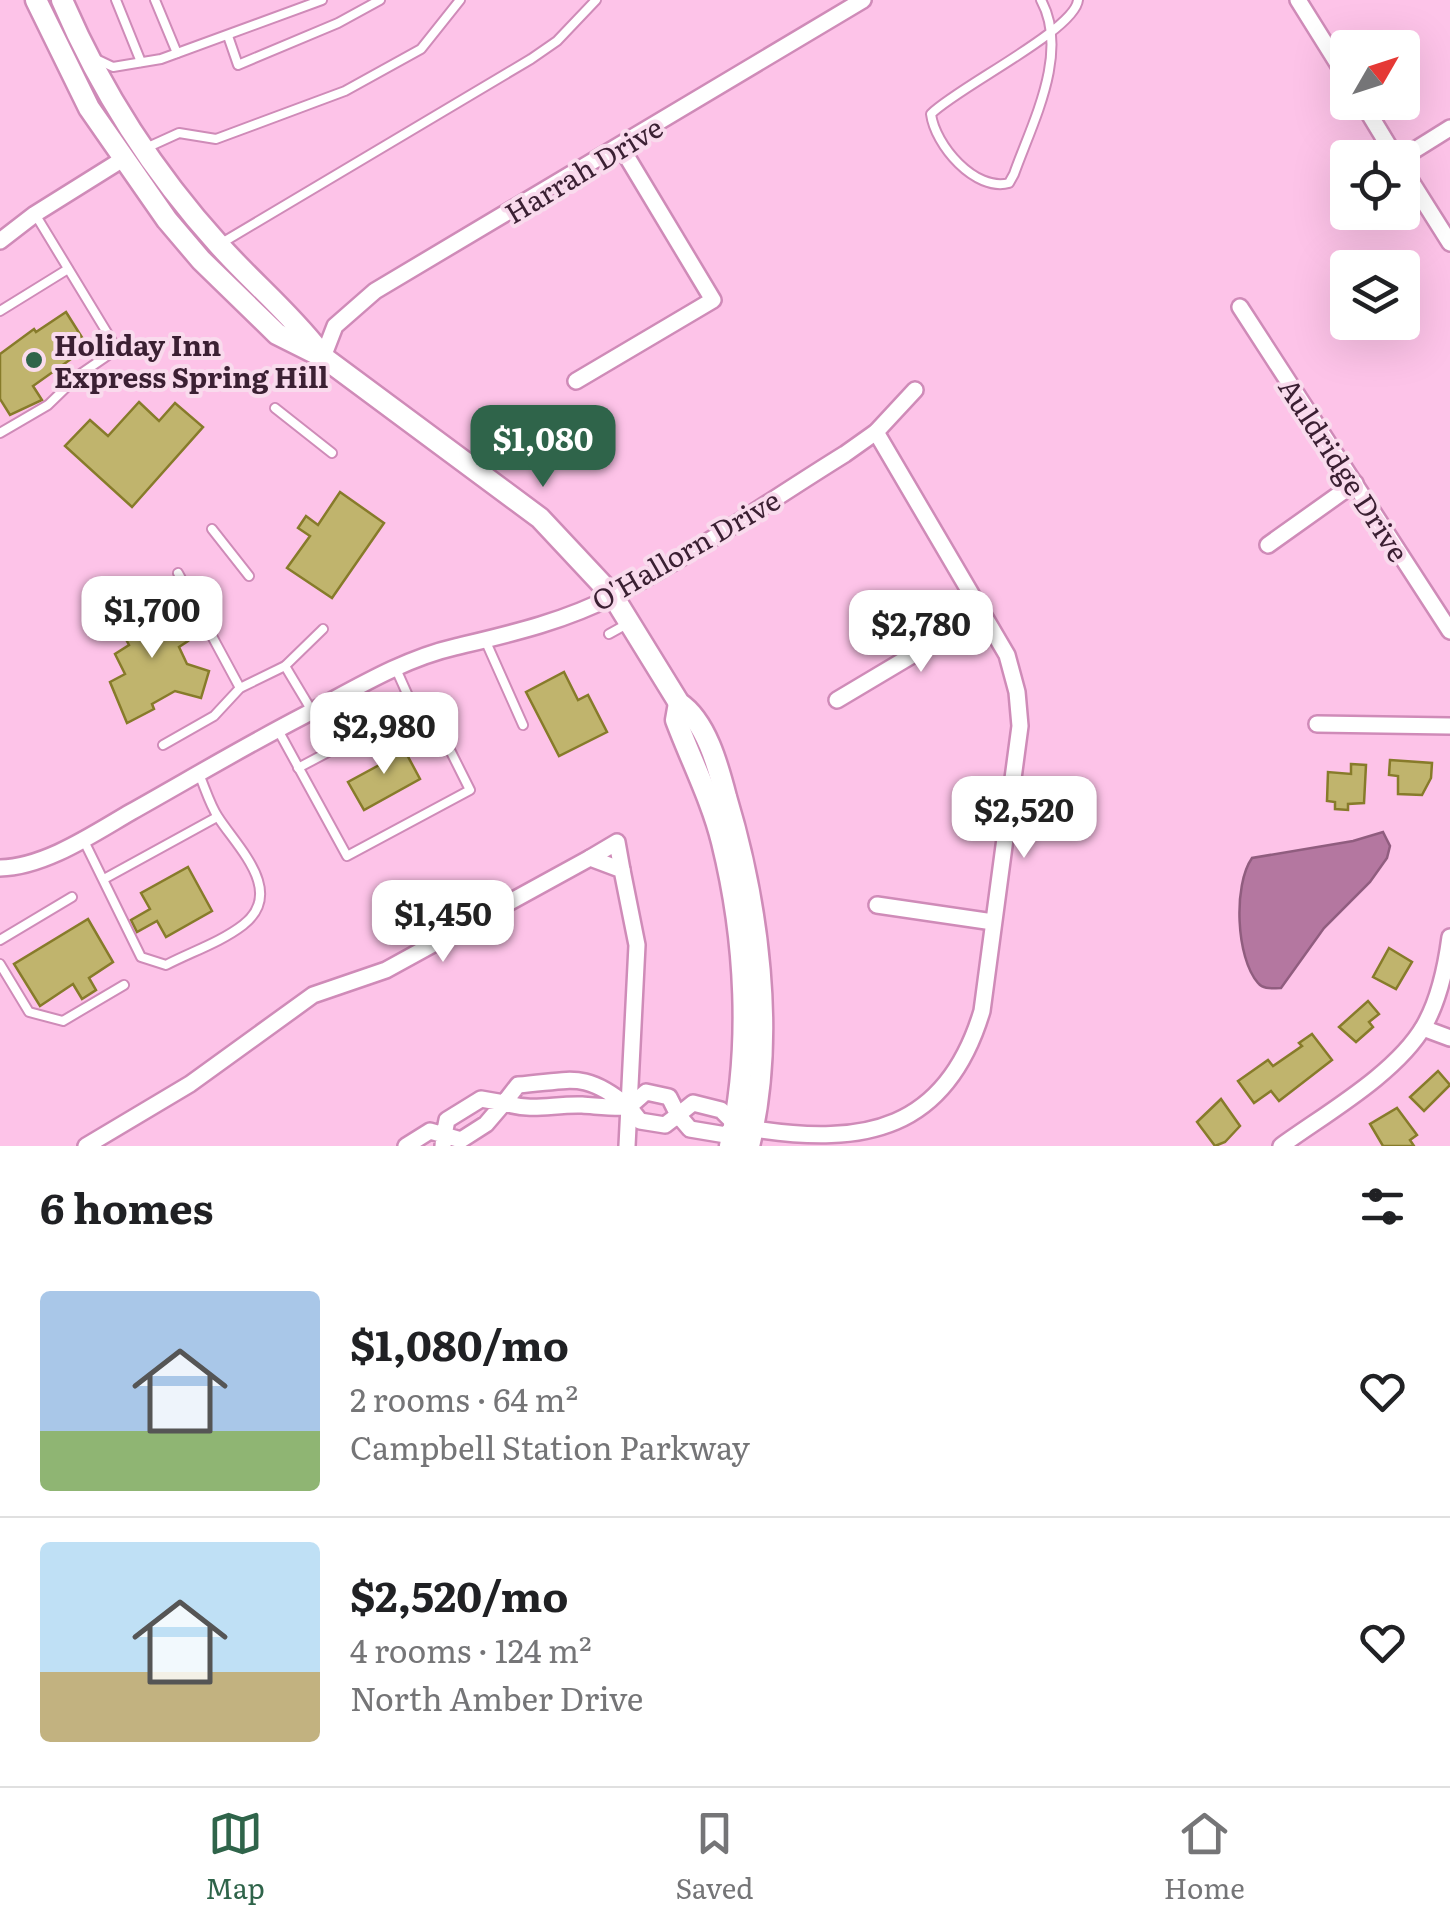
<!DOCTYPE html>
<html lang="en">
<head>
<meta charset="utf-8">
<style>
	body { margin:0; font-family:Literata,serif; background:#f6f6f6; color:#202124; height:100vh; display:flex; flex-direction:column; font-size:38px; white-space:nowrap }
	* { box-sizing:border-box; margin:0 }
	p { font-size:32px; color:#757577 }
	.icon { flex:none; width:55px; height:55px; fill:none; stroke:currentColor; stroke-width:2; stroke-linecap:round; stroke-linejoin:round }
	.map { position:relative; height:1146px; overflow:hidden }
	.details { display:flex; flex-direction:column; background:#fff; flex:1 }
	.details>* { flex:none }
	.needle { width:65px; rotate:51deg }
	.tools { position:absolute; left:1330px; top:30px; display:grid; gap:20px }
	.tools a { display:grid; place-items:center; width:90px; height:90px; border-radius:10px; background:#fff; box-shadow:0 10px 40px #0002; font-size:50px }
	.price { position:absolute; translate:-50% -85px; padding:0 22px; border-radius:20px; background:#fff; color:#222; font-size:32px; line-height:65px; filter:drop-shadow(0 2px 5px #0008) }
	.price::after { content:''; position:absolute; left:50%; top:60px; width:30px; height:22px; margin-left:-15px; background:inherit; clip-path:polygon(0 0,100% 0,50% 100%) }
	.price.current { background:#2f644a; color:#fff }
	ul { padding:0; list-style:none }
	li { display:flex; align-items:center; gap:30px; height:250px; padding:0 40px }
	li+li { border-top:2px solid #e0e0e0 }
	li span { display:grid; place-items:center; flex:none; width:280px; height:200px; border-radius:10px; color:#555 }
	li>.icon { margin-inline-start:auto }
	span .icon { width:120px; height:120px; fill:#fffc; stroke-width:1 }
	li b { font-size:42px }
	h2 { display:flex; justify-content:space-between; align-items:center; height:120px; padding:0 40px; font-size:42px }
	.dock { display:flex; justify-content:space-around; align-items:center; height:140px; border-top:2px solid #e0e0e0; background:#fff; font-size:28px; color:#757577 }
	.dock a { display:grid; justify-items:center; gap:5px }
	.dock .current { color:#2f644a }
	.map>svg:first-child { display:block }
	.water { fill:#b477a0; stroke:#905d7f; stroke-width:2.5 }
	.building { fill:#c0b46d; stroke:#877b2a; stroke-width:2.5 }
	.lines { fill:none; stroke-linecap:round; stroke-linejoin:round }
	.service-casing { stroke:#cf8bb8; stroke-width:12 }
	.minor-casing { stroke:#cf8bb8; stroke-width:20 }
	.tertiary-casing { stroke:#cf8bb8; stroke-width:25 }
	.service { stroke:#fff; stroke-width:8 }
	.minor { stroke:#fff; stroke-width:15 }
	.tertiary { stroke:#fff; stroke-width:20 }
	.poi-dot { fill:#2f644a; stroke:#f9dbed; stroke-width:4 }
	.labels { text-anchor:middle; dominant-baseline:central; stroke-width:8; stroke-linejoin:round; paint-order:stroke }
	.street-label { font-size:28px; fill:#3b2033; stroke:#f9dbed }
	.poi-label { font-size:28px; font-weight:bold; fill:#3b2033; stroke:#f9dbed; text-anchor:start }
</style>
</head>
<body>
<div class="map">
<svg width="1450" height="1146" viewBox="0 0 1450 1146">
	<rect width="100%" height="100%" fill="#fdc3e8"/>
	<path class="water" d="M1383,832L1390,846L1387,858L1370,882L1324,928L1281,988C1272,988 1264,990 1258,983C1236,958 1233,885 1252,858L1353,841Z"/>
	<g class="building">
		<polygon points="66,312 88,347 33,386 42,400 10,415 0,399 0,354 34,329 36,332"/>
		<polygon points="139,402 159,421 175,403 203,427 132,507 65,446 90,420 108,436"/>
		<polygon points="340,492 384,523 332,598 287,568 310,536 298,528 306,516 318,525"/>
		<polygon points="154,593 171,633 181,628 188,641 179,647 187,664 209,671 201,698 175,691 152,704 154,709 127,723 110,682 125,674 115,654 129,645 115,619"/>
		<polygon points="564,672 578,700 588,695 607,732 559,756 526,692"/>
		<polygon points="391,742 398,755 405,751 420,779 364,810 348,782 381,764 374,751"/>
		<polygon points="1390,760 1432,763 1431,778 1422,795 1398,794 1398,776 1389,775"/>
		<polygon points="1351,764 1366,765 1364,803 1348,804 1348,810 1335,809 1335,802 1327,801 1328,772 1351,774"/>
		<polygon points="188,867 212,911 166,937 157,921 137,932 131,920 150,909 141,893"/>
		<polygon points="88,919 113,962 89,978 96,990 82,999 73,984 40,1006 14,964"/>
		<polygon points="1389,948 1412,962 1396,989 1373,977"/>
		<polygon points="1368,1001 1379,1014 1369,1022 1373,1027 1356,1042 1339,1027"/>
		<polygon points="1312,1034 1332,1060 1279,1101 1271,1091 1254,1103 1238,1081 1268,1060 1273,1066 1302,1046 1299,1043"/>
		<polygon points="1438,1071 1450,1085 1424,1111 1410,1097"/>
		<polygon points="1221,1099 1240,1126 1225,1142 1215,1146 1197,1122"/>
		<polygon points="1397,1108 1417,1135 1410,1140 1414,1146 1383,1146 1370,1124"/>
	</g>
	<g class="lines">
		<defs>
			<g id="service">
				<polyline points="116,0 141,62"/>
				<polyline points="155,0 177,53"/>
				<path d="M1041,0C1070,53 1032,123 1014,174L1009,183C975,192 935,145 931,114C958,87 1075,30 1078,0"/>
				<polyline points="228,36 238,65 338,23 380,0"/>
				<polyline points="94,58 113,67 161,59 322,0"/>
				<polyline points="146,148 179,133 216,139 345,91 421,49 460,0"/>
				<polyline points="220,244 531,59 557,41 596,0"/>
				<polyline points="0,311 68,269"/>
				<polyline points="275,408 332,453"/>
				<polyline points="0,433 48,405 79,375 117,349 35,214"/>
				<polyline points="212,529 249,576"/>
				<polyline points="178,573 240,688"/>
				<polyline points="98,598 115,588"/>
				<polyline points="609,634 627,624"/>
				<polyline points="486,642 523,725"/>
				<polyline points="312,711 285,666 323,629"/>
				<polyline points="278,730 347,856 470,790 437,724 413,707 396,669"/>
				<polyline points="163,745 214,716 240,688 285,666"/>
				<polyline points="298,768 413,707"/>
				<path d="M84,841L141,957L166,965C191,952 221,942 243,925C286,892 237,847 218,817C210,805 205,788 199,774"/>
				<polyline points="104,879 217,817"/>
				<polyline points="0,940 72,897"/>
				<polyline points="0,964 29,1012 63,1021 124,985"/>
			</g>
			<g id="minor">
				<polyline points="1298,0 1348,80"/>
				<polyline points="1362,102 1396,158"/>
				<polyline points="1402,158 1450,128"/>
				<polyline points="1402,167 1450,243"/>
				<polyline points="0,241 35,214 123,159"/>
				<polyline points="1240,307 1450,631"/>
				<polyline points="323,357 335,326 375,291 863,0"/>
				<polyline points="576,381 713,300 621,147"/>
				<polyline points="1268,545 1355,483"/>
				<polyline points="837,700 983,613"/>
				<polyline points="1317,724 1450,726"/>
				<polyline points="590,858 617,842 622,870"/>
				<path d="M0,868C45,867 93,834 131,812C188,780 245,746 303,716C351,691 402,659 455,647C509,634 563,622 613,596C693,555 769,501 845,454L876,432L915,390"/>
				<polyline points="877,905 993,922"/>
				<polyline points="1423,1028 1450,1038"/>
				<path d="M754,1129C864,1146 946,1131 982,1011L1020,726L1017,692L1007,655L876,432"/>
				<polyline points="86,1146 190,1084 313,995 386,970 590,858 622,870 637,945 627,1146"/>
				<path d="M406,1146L430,1131L444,1135L447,1120L481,1099L504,1103L518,1085C572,1081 584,1070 629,1107L646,1092L669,1097L678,1115L693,1103L721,1110L735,1124L726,1135L690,1129L678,1115L665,1125L640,1121L629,1107C612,1108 598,1106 582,1105C552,1104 534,1112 504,1103L486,1124L461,1140L444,1135L443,1146"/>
				<path d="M1281,1146C1325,1114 1396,1074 1424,1026C1439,1000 1446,967 1450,937"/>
			</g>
			<g id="tertiary">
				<path d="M36,0L89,108L167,220L201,260L277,334L323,357L540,518L613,596L679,703C706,721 718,766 726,797C758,903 776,1036 749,1146"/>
				<path d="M62,0C100,89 154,173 219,245C252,282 289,312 319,351"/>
				<path d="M679,703L676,720C691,760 712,801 722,842C746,939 752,1048 730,1146"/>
			</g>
		</defs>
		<use href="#service" class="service-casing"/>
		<use href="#minor" class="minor-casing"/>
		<use href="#tertiary" class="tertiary-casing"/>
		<use href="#service" class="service"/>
		<use href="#minor" class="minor"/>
		<use href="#tertiary" class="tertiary"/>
	</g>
	<circle class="poi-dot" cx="34" cy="360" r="10"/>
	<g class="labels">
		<g class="street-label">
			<text transform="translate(583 169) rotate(-31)">Harrah Drive</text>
			<text transform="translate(1345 469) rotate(57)">Auldridge Drive</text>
			<text transform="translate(685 549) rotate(-30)">O'Hallorn Drive</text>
		</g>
		<g class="poi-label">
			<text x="54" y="344">Holiday Inn<tspan x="54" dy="32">Express Spring Hill</tspan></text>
		</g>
	</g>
</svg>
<div class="tools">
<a><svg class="needle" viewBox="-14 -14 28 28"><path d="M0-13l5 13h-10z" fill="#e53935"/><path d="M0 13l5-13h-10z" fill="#757577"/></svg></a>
<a><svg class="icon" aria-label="locate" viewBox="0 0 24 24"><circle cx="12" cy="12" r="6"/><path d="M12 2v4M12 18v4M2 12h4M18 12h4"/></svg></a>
<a><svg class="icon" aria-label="layers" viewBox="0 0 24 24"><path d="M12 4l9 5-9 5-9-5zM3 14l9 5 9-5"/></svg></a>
</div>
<b class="price current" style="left:543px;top:490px">$1,080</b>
<b class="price" style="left:152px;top:661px">$1,700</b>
<b class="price" style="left:921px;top:675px">$2,780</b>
<b class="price" style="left:384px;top:777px">$2,980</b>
<b class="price" style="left:1024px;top:861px">$2,520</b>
<b class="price" style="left:443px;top:965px">$1,450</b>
</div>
<section class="details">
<h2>6 homes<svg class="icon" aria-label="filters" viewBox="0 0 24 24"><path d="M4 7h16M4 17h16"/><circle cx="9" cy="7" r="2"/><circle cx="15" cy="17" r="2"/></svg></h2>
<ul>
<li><span style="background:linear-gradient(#a9c7e8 70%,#8fb573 0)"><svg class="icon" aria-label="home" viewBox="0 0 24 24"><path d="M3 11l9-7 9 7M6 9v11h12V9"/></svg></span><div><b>$1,080/mo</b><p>2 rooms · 64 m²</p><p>Campbell Station Parkway</p></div><svg class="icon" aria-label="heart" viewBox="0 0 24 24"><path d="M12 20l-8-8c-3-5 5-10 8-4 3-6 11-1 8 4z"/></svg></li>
<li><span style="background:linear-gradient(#bfe0f5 65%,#c2b280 0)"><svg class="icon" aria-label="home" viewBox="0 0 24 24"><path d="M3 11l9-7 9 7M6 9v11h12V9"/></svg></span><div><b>$2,520/mo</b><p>4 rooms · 124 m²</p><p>North Amber Drive</p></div><svg class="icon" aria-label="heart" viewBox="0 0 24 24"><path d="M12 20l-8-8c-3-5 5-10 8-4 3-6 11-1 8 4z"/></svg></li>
</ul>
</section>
<nav class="dock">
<a class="current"><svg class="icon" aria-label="map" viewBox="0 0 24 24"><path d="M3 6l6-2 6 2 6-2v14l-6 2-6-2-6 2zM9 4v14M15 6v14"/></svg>Map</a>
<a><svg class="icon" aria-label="saved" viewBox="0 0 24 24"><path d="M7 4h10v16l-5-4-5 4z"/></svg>Saved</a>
<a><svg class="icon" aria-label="home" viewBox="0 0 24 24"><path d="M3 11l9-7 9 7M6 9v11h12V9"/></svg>Home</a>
</nav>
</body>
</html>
